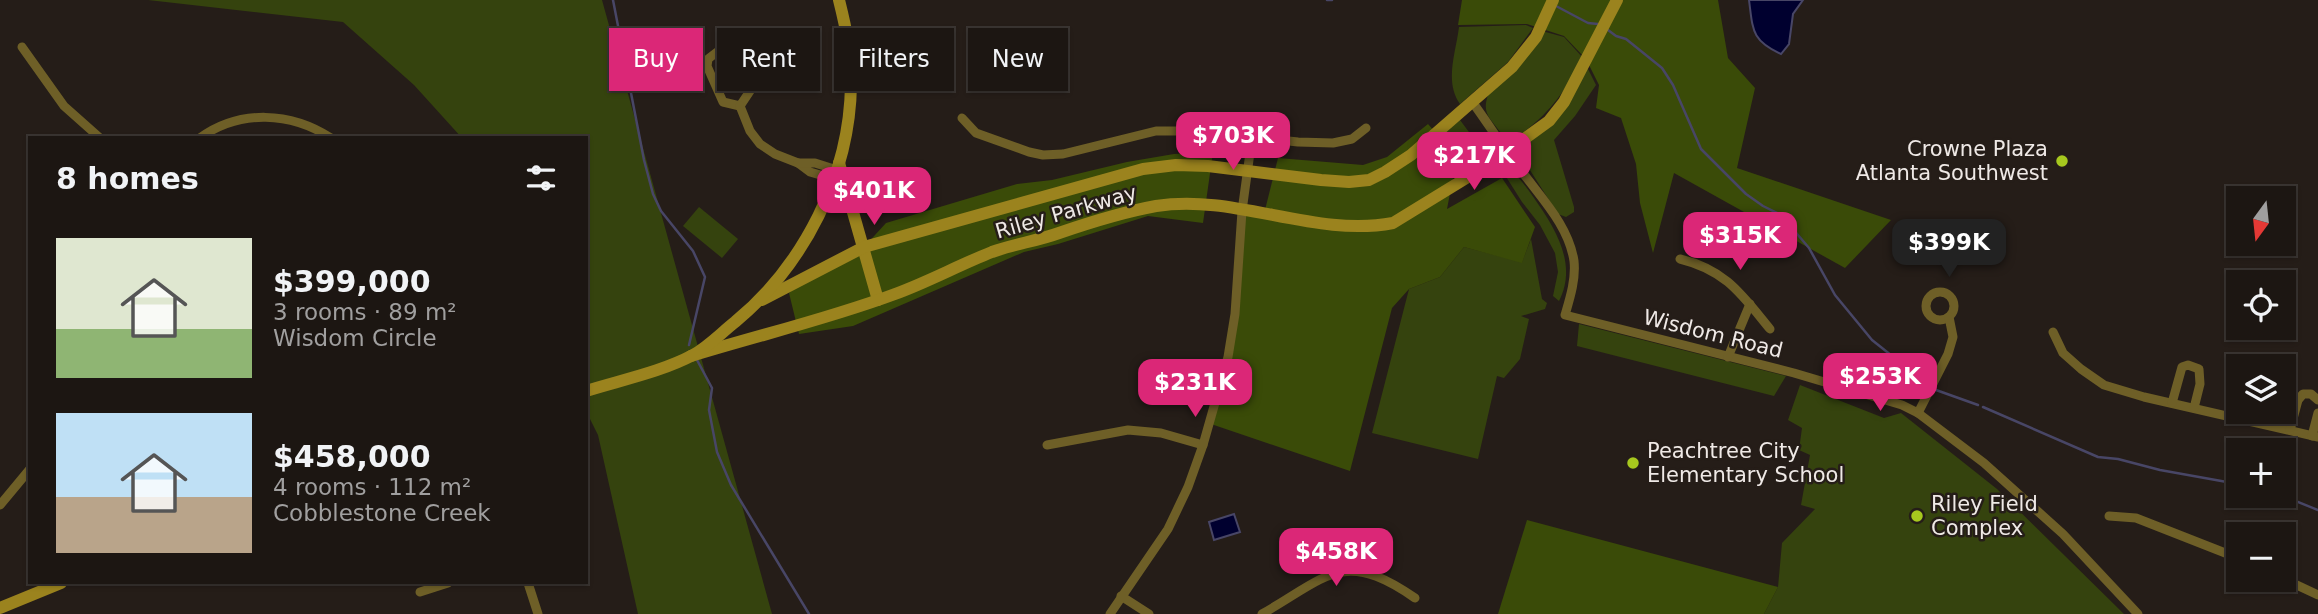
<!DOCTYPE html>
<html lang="en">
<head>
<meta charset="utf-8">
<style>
	body { margin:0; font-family:"DejaVu Sans",sans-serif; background:#292320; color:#f1f3f6; height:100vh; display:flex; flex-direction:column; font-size:26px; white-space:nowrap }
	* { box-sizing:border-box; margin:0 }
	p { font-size:23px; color:#a09f9f }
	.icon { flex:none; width:38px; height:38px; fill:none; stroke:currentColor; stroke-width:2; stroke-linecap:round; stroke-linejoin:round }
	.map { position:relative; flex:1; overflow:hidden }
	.details { position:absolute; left:28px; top:136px; width:560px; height:448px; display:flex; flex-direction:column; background:#1c1612; border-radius:0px; box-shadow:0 2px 5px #0004,0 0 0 2px #3a3532 }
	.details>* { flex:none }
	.hud { position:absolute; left:609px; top:28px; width:665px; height:63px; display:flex; gap:14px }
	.needle { width:46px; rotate:195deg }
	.tools { position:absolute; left:2226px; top:186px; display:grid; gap:14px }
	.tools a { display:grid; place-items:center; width:70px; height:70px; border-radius:0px; background:#1c1612; box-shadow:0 2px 5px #0004,0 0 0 2px #3a3532; font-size:35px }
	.price { position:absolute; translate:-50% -60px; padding:0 16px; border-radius:14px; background:#db2777; color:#fff; font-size:23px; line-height:46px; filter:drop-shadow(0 2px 4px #0008) }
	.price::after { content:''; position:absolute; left:50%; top:42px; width:21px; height:16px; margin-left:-10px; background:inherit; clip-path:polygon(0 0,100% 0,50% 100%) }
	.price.on { background:#222; color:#fff }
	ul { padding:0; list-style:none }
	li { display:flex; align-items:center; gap:21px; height:175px; padding:0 28px }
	li span { display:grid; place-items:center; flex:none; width:196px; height:140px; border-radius:0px; color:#555 }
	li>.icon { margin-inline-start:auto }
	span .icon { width:84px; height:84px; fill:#fffc; stroke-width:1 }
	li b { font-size:30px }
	h2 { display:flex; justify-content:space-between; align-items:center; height:84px; padding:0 28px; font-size:30px }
	.pill { padding:0 24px; border-radius:0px; background:#1c1612; box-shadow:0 2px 5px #0004,0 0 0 2px #3a3532; font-size:24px; line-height:63px }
	.pill.on { background:#db2777; color:#fff }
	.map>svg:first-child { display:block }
	.green { fill:#35430e }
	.forest { fill:#3a4b08 }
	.water { fill:#00002f; stroke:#484666; stroke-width:2 }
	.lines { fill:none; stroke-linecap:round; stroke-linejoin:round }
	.stream { stroke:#484666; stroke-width:2.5 }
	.street { stroke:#6e5f27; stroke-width:9 }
	.secondary { stroke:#9b831e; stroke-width:12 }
	.poi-dot { fill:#a7c81e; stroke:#251d18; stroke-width:2.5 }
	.labels { text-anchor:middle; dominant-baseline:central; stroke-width:5; stroke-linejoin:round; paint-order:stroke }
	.poi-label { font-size:21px; fill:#efe9e6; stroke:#251d18; text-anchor:start }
	.street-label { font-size:21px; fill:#efe9e6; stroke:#251d18 }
</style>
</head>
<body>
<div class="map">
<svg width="2318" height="614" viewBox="0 0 2318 614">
	<rect width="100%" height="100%" fill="#251d18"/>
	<g class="green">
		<polygon points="148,0 602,0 772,614 638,614 598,435 586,411 586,138 462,138 414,85 343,22"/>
		<path d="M1526,25L1533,28L1508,62L1460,104C1444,82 1456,52 1459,27Z"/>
		<path d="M1542,31L1564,37L1584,59C1563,92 1551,113 1518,136L1501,133C1489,117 1481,113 1489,92Z"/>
		<polygon points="1586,65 1596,85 1575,116 1554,140 1574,207 1574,212 1566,217 1558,214 1521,156 1526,143"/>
		<polygon points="1460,120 1486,155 1454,177 1457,157 1439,134"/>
		<path d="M1498,164C1515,170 1524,184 1534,198C1555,228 1578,264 1559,301L1553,296L1558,272L1555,253L1540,225L1522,202Z"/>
		<polygon points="699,207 738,239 722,258 683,226"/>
		<polygon points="1531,239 1542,299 1547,303 1545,309 1521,316 1529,319 1520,359 1504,378 1497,376 1478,459 1372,433 1409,289 1440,277 1464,247 1522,262"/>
		<polygon points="1579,324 1786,376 1774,396 1577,346"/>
		<polygon points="1800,385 1884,418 1901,413 1997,489 2124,614 1764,614 1778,587 1782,543 1815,509 1801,505 1810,455 1799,450 1802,428 1788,420"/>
	</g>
	<g class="forest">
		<polygon points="1462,0 1718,0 1728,58 1755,88 1737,168 1891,220 1845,268 1674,173 1653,253 1640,203 1636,164 1621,118 1596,108 1599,85 1586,59 1564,36 1527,24 1458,25"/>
		<polygon points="1428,124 1457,157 1447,209 1502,178 1535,227 1522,263 1464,247 1440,277 1409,289 1392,308 1350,471 1211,424 1233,328 1242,211 1264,214 1278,158 1363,165 1387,157"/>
		<polygon points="1213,152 1203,223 1148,216 1058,244 1024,252 853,326 799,334 789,293 809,276 864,247 886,223 1017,184 1052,180 1127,162 1174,154"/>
		<polygon points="1527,520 1778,587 1764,614 1498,614"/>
	</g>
	<g class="water">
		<path d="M1749,0H1803L1793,14L1789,44L1781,54C1751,40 1753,30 1749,0Z"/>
		<polygon points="1234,514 1240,532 1214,540 1209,522"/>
	</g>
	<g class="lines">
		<g class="stream">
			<polyline points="613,0 644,160 653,194 661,211 693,251 705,277 689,345"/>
			<polyline points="1327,0 1332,0"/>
			<polyline points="1556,6 1588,23 1598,24"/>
			<polyline points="1608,30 1616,36 1626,39 1662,68 1673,85 1701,149 1746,194 1763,206 1781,215 1809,248 1835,295 1872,340 1926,383"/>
			<polyline points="697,360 712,388 709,410 717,452 731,485 809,614"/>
			<polyline points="1936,390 1978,405"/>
			<polyline points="1983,407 2098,457 2118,459 2160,470 2238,484"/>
			<polyline points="2281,495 2318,510"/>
		</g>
		<g class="street">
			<polyline points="22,47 64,106 100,138"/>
			<polygon points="721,49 735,50 750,91 740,106 723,102 707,66 708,59"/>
			<path d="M1473,103C1490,126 1505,151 1523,173C1543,200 1569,227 1574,261C1576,279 1570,298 1565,315L1794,373L1902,405L1918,413L1984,463L2063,534L2138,614"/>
			<polyline points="740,106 750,131 760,144 775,154 798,163 810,172 834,179"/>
			<polyline points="962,118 976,133 1029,152 1043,155 1063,154 1156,131 1198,131 1298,142 1333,143 1352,139 1366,128"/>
			<path d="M200,138C240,109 291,112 331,138"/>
			<polyline points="798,163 815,163 837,170"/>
			<path d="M1680,259C1726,270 1742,295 1770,329"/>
			<circle cx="1940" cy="306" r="14"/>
			<polyline points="2053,332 2063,353 2081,369 2104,385 2144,397 2318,437"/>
			<polyline points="1728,357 1750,304"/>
			<polyline points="2172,403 2182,367 2188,365 2199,369 2200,384 2194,408"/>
			<polyline points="1918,413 1948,354 1953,337 1949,317"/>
			<polyline points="2290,430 2298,400 2303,394 2311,394 2318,400"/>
			<polyline points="2312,436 2318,413"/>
			<polyline points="1047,445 1128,430 1161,433 1203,445"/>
			<polyline points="0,505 30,469"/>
			<polyline points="2109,516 2136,518 2238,558"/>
			<polyline points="2284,579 2318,595"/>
			<polyline points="528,583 538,614"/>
			<polyline points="420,592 448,583"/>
			<polyline points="1121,596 1149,614"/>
			<polyline points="1110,614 1168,529 1188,487 1203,445 1228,357 1235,314 1242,211 1252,138"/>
			<path d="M1262,614C1327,577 1343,548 1415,598"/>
		</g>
		<g class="secondary">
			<polyline points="839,163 878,300"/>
			<polyline points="762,300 864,247 1143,169 1176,165 1208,166 1321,180 1349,182 1369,180 1385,172 1411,155 1512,67 1536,37 1553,0"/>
			<path d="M691,356C759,335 828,319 895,294C928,282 959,265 992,252C1014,244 1037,241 1059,233C1091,222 1123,212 1156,206C1235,193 1314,238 1393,223L1494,161L1549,121L1564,102L1617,0"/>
			<path d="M586,391C621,380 661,372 693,355C708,347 721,333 735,322C804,265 850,175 851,84C852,56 846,28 839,0"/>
			<polyline points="0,608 61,583"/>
		</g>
	</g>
	<g class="poi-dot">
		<circle cx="2062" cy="161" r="7"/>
		<circle cx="1633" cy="463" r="7"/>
		<circle cx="1917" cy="516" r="7"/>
	</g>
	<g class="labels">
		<g class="poi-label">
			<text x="2048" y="149" text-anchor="end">Crowne Plaza<tspan x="2048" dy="24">Atlanta Southwest</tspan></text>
			<text x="1647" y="451">Peachtree City<tspan x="1647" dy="24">Elementary School</tspan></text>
			<text x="1931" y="504">Riley Field<tspan x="1931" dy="24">Complex</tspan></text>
		</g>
		<g class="street-label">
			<text transform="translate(1066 212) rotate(-16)">Riley Parkway</text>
			<text transform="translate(1713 334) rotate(14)">Wisdom Road</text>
		</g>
	</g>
</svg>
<div class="tools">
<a><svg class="needle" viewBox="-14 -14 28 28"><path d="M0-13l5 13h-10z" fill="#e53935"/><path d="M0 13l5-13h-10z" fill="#a09f9f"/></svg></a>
<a><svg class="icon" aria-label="locate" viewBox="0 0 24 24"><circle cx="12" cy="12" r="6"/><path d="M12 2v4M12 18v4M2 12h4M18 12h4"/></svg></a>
<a><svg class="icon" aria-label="layers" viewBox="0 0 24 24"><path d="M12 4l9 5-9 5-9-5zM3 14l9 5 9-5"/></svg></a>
<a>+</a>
<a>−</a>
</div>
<b class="price" style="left:1233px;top:172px">$703K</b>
<b class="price" style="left:1474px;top:192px">$217K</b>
<b class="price" style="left:874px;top:227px">$401K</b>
<b class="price" style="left:1740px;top:272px">$315K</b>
<b class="price on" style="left:1949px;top:279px">$399K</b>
<b class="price" style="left:1880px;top:413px">$253K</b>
<b class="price" style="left:1195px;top:419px">$231K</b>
<b class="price" style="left:1336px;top:588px">$458K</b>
<div class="hud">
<a class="pill on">Buy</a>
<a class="pill">Rent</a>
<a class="pill">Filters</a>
<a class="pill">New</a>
</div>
<section class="details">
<h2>8 homes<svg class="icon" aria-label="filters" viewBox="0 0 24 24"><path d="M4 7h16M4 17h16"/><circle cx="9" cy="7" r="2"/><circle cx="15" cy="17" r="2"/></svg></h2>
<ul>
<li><span style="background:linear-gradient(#dfe7d0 65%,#8fb573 0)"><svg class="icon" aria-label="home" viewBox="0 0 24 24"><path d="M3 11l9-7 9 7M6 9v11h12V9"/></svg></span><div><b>$399,000</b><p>3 rooms · 89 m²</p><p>Wisdom Circle</p></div></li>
<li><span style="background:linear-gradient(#bfe0f5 60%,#b9a48a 0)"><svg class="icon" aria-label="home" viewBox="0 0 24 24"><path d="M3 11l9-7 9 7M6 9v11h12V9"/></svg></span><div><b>$458,000</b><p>4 rooms · 112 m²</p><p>Cobblestone Creek</p></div></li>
</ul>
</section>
</div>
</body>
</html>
